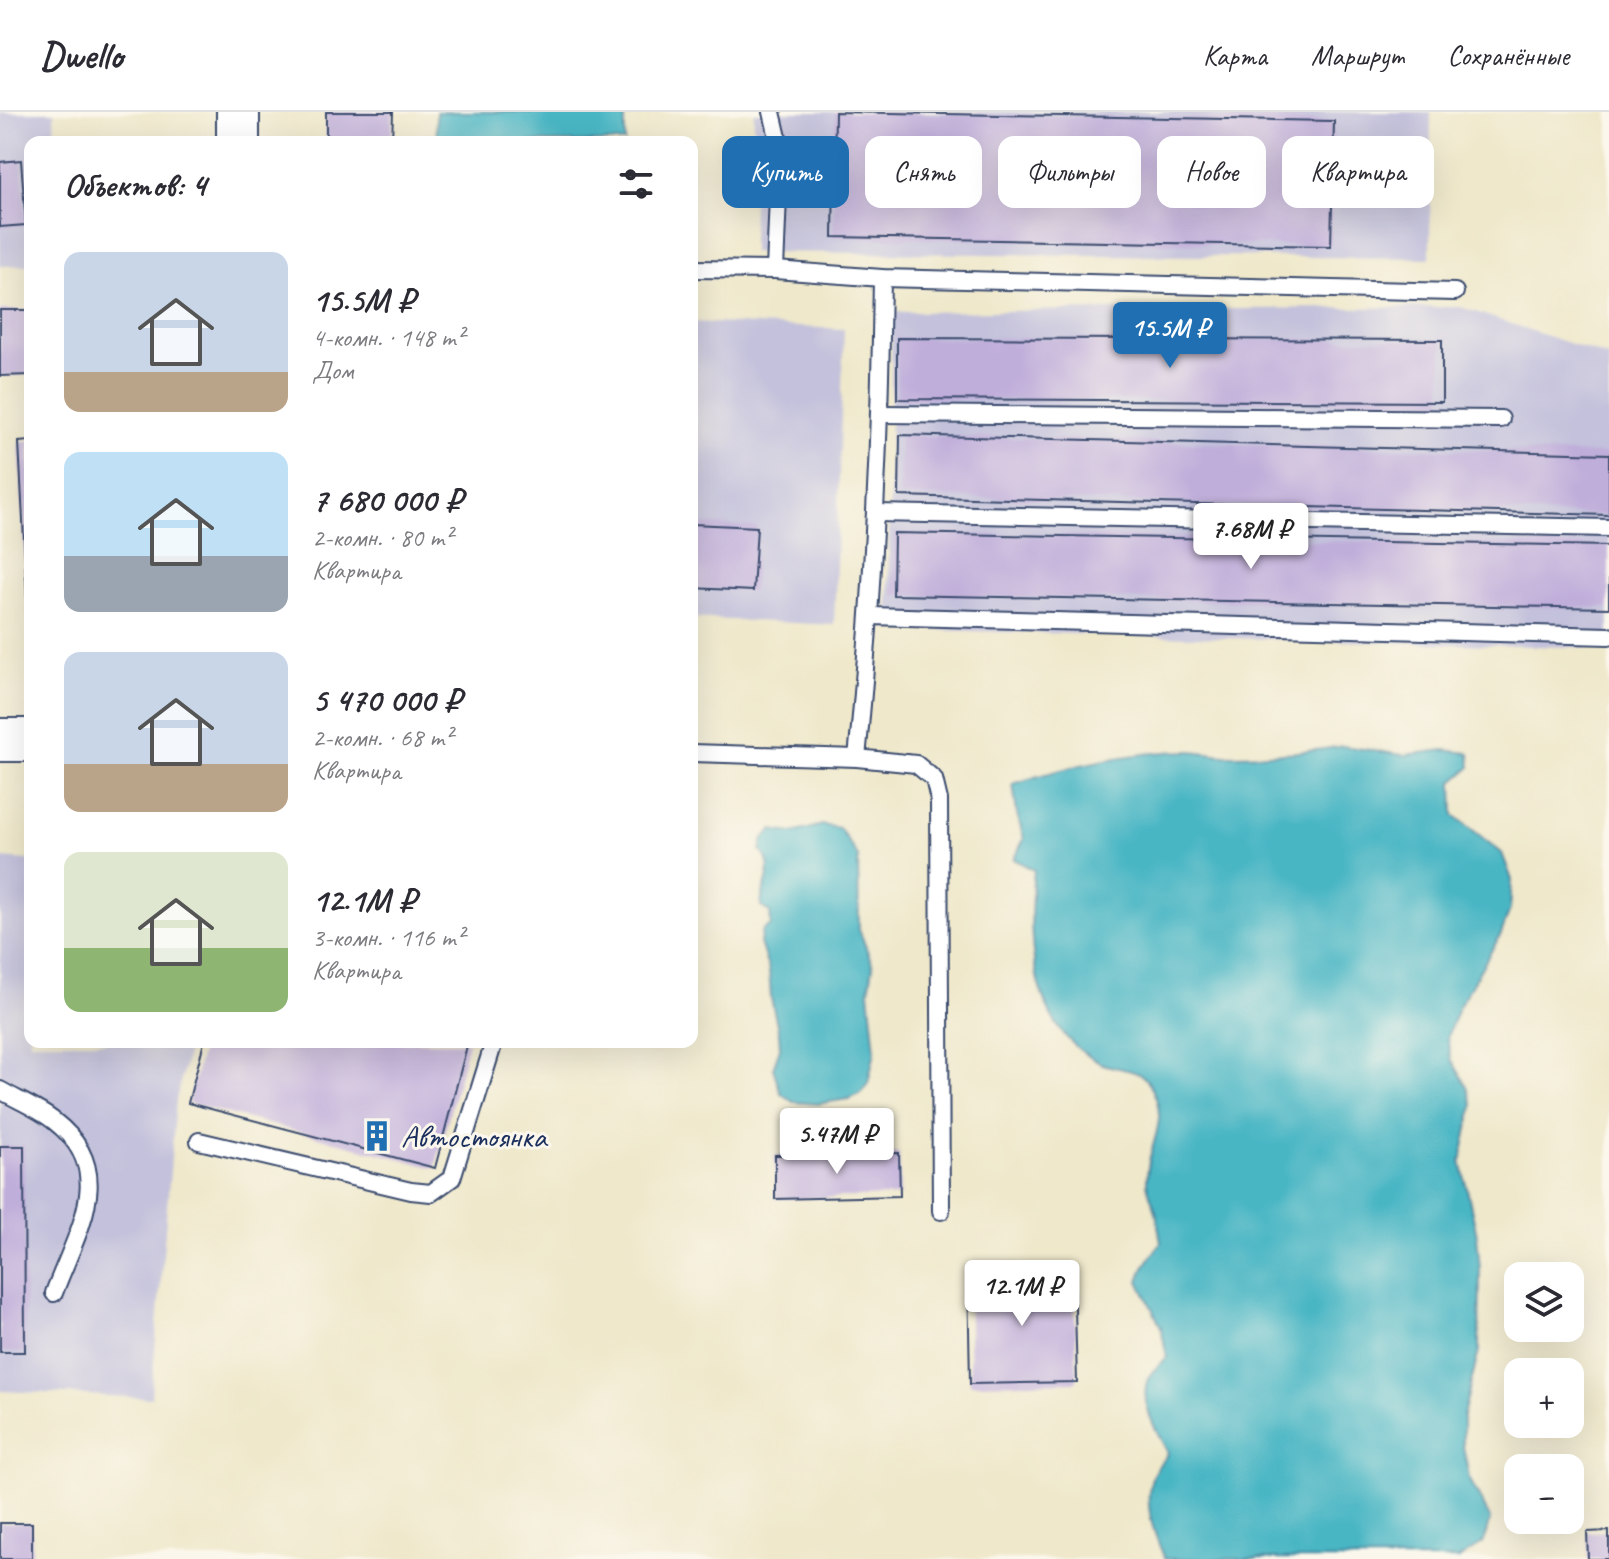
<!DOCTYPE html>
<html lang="ru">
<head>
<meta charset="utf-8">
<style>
	body { margin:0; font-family:Caveat,sans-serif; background:#f7f7f7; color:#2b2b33; height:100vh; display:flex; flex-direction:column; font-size:30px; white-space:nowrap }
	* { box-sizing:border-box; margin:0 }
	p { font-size:26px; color:#7c7c81 }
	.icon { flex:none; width:44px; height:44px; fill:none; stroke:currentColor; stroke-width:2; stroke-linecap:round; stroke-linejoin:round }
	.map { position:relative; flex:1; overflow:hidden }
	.panel { position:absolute; left:24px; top:24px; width:674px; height:912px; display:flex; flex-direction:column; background:#fff; border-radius:16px; box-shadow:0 8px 32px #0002 }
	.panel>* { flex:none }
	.guide { position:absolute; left:722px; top:24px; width:760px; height:72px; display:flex; gap:16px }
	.buttons { position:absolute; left:1504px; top:1150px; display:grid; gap:16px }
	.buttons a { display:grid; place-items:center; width:80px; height:80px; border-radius:16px; background:#fff; box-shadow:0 8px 32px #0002; font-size:40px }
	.price { position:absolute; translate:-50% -68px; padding:0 18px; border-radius:8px; background:#fff; color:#222; font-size:26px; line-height:52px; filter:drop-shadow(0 2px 4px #0008) }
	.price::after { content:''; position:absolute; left:50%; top:48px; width:24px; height:18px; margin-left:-12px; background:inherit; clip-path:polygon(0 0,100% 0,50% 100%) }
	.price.selected { background:#1f6fb2; color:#fff }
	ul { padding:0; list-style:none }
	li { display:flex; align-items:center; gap:24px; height:200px; padding:0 40px }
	li span { display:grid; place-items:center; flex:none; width:224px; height:160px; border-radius:16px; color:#555 }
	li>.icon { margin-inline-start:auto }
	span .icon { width:96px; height:96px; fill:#fffc; stroke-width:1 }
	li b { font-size:34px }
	h2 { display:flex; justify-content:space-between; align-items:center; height:96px; padding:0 40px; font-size:34px }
	.tag { padding:0 28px; border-radius:16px; background:#fff; box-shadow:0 8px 32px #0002; font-size:28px; line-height:72px }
	.tag.selected { background:#1f6fb2; color:#fff }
	header { display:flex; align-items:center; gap:48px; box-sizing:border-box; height:112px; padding:0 40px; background:#fff; border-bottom:2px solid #e1e1e2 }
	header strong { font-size:38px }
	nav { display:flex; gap:44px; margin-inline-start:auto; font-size:28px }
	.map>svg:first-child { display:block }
	.industrial { fill:#c3c1db }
	.water { fill:#49b6c4; stroke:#327291; stroke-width:2 }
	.building { fill:#c0aeda }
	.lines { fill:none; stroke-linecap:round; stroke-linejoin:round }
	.service-casing { stroke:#3b4b6e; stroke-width:20 }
	.tertiary-casing { stroke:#3b4b6e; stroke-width:46 }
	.service { stroke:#fff; stroke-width:16 }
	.tertiary { stroke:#fff; stroke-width:42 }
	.labels { text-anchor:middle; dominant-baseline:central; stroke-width:6; stroke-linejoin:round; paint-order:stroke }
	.poi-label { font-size:32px; fill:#1b2f5e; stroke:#fbf7ec; text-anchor:start }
</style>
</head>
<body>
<header>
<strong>Dwello</strong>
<nav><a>Карта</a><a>Маршрут</a><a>Сохранённые</a></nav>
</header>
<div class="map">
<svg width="1609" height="1447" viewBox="0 0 1609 1447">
	<rect width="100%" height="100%" fill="#fbf7ec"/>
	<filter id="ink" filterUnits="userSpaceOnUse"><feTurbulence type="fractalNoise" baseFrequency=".0125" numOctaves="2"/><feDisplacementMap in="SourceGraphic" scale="16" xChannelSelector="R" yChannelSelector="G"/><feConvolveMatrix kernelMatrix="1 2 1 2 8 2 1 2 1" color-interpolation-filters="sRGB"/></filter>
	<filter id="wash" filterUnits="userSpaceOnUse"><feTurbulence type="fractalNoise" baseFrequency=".006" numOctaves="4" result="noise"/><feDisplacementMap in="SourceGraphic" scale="32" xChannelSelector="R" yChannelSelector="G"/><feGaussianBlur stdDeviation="1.8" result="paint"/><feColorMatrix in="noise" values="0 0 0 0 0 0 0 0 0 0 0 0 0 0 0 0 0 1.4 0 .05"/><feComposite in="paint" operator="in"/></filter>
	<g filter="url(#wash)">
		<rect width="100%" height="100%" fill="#efe8cb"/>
		<g class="industrial">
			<polygon points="0,0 54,0 55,30 30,30 30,153 0,154"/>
			<polygon points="754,0 1431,0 1430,146 752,140"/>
			<polygon points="1461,195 1609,245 1609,536 888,517 892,200"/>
			<polygon points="692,210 844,217 834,513 692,506"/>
			<polygon points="0,746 30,748 30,930 190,930 176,988 151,1286 0,1279"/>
		</g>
		<g class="water">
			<polygon points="436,0 625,0 625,30 437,30"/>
			<path d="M1343,634L1404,643L1444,638L1470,641L1471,655L1453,670L1454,703L1502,741L1512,768L1510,797L1501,822L1458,896L1447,925L1451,947L1467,974L1473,994L1461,1049L1477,1123L1480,1157L1479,1239L1463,1303V1334L1469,1366L1490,1406L1484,1430L1459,1447H1165C1154,1422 1142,1391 1153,1363C1156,1356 1163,1348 1168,1341C1157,1320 1136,1287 1150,1263C1154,1257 1162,1251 1167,1245L1161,1215L1139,1169L1144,1155L1161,1130C1159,1120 1158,1110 1156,1100C1153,1090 1148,1080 1147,1070C1146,1030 1174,1010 1148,970C1138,955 1113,958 1098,950C1028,912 1027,826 1034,758L1014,747L1024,727L1017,702L1013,672C1068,654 1131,640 1189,639C1202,639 1214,643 1226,643C1266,643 1304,641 1343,634Z"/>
			<path d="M822,713L839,716L858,744L859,817L873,854L869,879L875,939L868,971L861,981L849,987L817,992L793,990L781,981L773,956L780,936L779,922L771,886L769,859L760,831L762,819L771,813L770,801L761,794C762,771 778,759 761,738L764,726L773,718L793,721Z"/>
		</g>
		<g id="blocks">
			<g class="building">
				<polygon points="326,0 393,0 392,30 326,30"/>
				<polygon points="835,0 1334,9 1331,134 833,125"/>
				<polygon points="21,48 26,113 0,115 0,50"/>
				<polygon points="0,198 30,198 30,263 0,264"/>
				<polygon points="897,226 1442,228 1442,290 897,287"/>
				<polygon points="900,323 1609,342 1609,403 899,384"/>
				<polygon points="30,329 30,507 28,507 19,330"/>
				<polygon points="692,412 757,415 753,479 692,476"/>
				<polygon points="894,421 1609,434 1609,496 893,483"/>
				<polygon points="204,930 468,930 435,1056 188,991"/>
				<polygon points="0,1034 24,1034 25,1240 0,1240"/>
				<polygon points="899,1041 900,1084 775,1087 775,1043"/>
				<polygon points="1074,1160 1077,1270 970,1272 968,1162"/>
				<rect x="0" y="1411" width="32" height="36"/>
				<polygon points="1609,1419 1609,1447 1588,1447 1587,1420"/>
			</g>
		</g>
	</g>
	<g filter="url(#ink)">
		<use href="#blocks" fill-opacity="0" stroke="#3b4b6e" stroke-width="2"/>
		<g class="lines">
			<defs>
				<g id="service">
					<polyline points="772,0 780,34 775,158"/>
					<polyline points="692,157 775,158 882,166 1455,180"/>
					<polyline points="880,302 1501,307"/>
					<polyline points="876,401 1609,416"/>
					<polyline points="870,504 1609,524"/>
					<path d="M692,641L857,646C873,486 880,326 882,166"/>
					<polyline points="857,646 916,652 934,667 939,688 941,1099"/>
					<path d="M0,978C17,988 38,996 54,1009C119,1059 77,1118 54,1181"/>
					<polyline points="199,1029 411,1079 431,1081 452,1066 494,930"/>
				</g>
				<g id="tertiary">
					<polyline points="238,0 238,30"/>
					<polyline points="0,628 30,628"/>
				</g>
			</defs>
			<use href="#service" class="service-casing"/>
			<use href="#tertiary" class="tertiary-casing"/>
			<use href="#service" class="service"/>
			<use href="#tertiary" class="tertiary"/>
		</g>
	</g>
	<defs>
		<symbol id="building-bare" viewBox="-9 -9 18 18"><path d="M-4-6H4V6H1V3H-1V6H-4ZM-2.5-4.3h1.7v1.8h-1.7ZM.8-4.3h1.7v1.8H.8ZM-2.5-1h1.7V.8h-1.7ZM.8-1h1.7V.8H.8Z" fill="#1f6fb2" stroke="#fbf7ec" stroke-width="2.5" paint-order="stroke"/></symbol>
	</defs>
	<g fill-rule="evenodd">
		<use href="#building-bare" x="355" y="1002" width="44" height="44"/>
	</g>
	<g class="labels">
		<g class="poi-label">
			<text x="401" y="1024">Автостоянка</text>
		</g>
	</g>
</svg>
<div class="buttons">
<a><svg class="icon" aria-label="layers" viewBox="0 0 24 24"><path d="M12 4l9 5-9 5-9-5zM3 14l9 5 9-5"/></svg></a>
<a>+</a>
<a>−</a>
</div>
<b class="price selected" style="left:1170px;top:258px">15.5M ₽</b>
<b class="price" style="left:1251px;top:459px">7.68M ₽</b>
<b class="price" style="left:837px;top:1064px">5.47M ₽</b>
<b class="price" style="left:1022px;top:1216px">12.1M ₽</b>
<div class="guide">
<a class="tag selected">Купить</a>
<a class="tag">Снять</a>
<a class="tag">Фильтры</a>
<a class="tag">Новое</a>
<a class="tag">Квартира</a>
</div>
<section class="panel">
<h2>Объектов: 4<svg class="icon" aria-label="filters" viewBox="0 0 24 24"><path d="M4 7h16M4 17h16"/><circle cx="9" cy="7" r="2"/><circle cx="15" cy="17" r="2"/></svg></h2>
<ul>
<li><span style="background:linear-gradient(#c9d6e8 75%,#b9a48a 0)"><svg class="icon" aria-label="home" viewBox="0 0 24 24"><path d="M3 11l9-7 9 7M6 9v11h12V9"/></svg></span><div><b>15.5M ₽</b><p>4-комн. · 148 m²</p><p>Дом</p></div></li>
<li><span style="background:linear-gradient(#bfe0f5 65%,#9aa5b1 0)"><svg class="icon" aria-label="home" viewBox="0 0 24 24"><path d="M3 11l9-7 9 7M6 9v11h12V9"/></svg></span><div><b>7 680 000 ₽</b><p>2-комн. · 80 m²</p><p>Квартира</p></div></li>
<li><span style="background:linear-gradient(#c9d6e8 70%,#b9a48a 0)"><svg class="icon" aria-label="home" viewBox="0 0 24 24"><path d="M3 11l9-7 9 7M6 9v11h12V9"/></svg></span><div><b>5 470 000 ₽</b><p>2-комн. · 68 m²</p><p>Квартира</p></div></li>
<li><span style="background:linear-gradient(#dfe7d0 60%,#8fb573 0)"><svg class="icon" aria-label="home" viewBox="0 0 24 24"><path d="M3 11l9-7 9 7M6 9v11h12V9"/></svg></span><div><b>12.1M ₽</b><p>3-комн. · 116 m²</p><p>Квартира</p></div></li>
</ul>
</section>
</div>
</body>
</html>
